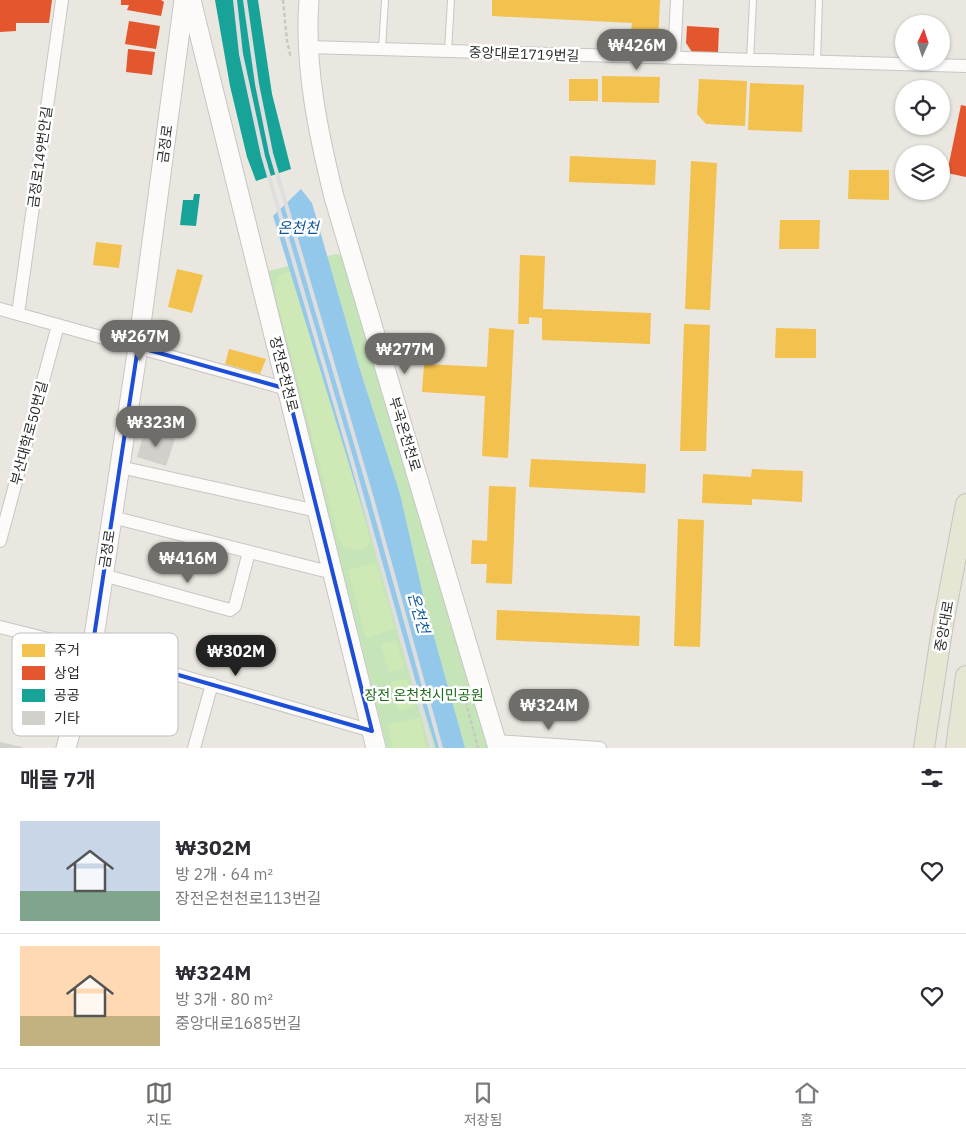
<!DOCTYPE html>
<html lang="ko">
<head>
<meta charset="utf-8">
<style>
	body { margin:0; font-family:"IBM Plex Sans","Noto Sans KR",sans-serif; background:#f7f7f7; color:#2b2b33; height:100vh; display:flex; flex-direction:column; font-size:19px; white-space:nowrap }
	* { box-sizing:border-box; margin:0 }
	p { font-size:16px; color:#7c7c81 }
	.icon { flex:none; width:28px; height:28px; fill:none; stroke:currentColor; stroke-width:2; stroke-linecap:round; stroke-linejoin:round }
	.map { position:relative; height:748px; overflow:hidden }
	.details { display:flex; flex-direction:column; background:#fff; flex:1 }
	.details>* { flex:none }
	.needle { width:32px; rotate:3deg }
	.fabs { position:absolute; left:895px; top:15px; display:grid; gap:10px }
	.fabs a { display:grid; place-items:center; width:55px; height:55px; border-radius:50%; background:#fff; box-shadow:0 1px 4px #0004; font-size:25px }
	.price { position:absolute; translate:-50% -42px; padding:0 11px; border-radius:18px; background:#6e6d6a; color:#fff; font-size:16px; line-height:32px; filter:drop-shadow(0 1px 2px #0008) }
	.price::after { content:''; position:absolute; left:50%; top:30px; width:15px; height:11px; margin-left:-8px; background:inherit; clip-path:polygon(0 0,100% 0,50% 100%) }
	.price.current { background:#222; color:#fff }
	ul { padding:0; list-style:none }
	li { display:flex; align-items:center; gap:15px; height:125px; padding:0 20px }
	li+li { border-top:1px solid #e1e1e2 }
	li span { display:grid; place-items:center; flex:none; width:140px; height:100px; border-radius:0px; color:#555 }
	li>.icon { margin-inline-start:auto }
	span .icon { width:60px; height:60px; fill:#fffc; stroke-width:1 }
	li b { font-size:21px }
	h2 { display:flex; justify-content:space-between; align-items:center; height:60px; padding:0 20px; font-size:21px }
	.tabs { display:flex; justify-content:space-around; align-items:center; height:70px; border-top:1px solid #e1e1e2; background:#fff; font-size:14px; color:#7c7c81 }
	.tabs a { display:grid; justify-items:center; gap:2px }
	.tabs .current { color:#6e6d6a }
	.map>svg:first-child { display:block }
	.green { fill:#c5e5b9 }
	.pitch { fill:#cfe9b6 }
	.water { fill:#94c8eb }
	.homes { fill:#f2c14e }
	.shops { fill:#e4572e }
	.public { fill:#17a398 }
	.building { fill:#d2d0cb }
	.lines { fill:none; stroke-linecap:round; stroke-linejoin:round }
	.lane-casing { stroke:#c7c6c5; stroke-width:8 }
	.street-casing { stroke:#c7c6c5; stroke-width:14 }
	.secondary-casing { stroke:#c7c6c5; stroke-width:21 }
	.primary-casing { stroke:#c5c4c1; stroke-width:22 }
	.path { stroke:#c8c8c7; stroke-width:2.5; stroke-dasharray:4 2.5; stroke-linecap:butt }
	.lane { stroke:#fcfbfa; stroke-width:6 }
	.street { stroke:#fcfbfa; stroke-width:12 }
	.secondary { stroke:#fcfbfa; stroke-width:19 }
	.primary { stroke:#e7e5d4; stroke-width:20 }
	.rail { stroke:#dedede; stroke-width:4 }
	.marked { fill:none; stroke:#1d4ed8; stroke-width:4; stroke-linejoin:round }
	.labels { text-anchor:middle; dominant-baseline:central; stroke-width:5; stroke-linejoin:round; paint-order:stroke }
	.street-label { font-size:14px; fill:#2b2b2b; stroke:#fff }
	.park-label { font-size:14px; fill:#1e691a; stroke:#fff }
	.water-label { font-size:15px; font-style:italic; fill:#0c569d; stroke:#fff }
	.key { fill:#fff; stroke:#bfbfbf; stroke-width:1 }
	.key-label { font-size:14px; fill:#2b2b2b }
</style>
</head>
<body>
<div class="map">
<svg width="966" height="748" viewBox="0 0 966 748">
	<rect width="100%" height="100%" fill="#eae7e0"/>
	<polygon class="green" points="336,254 347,256 488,748 387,748 349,597 311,463 265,272"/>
	<g class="pitch">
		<path d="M291,272L336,416L370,540C366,554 354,551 343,547L338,535L281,315C277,299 267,275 291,272Z"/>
		<polygon points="376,563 395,629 366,638 348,570"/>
		<polygon points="396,640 404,668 389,672 381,644"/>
		<polygon points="406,679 415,706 399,711 391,682"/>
		<polygon points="420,718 426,748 393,748 387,724"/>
	</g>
	<polygon class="water" points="301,189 312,203 360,370 400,494 426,608 465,748 436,748 273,216"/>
	<g class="homes">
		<polygon points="492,0 660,0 658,42 639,41 639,33 631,32 632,23 492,16"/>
		<polygon points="602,76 660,77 659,103 602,102"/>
		<rect x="569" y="79" width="29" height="22"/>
		<polygon points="699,79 747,81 745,126 706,124 697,114"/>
		<polygon points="750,83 804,85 802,132 748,130"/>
		<polygon points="570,156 656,160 655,185 569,182"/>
		<polygon points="691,161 717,163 710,310 685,309"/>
		<polygon points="849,170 889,170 889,200 848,199"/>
		<polygon points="780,220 820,220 819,249 779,249"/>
		<polygon points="96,242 122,245 119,268 93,265"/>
		<polygon points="520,255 545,256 543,309 651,313 650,344 542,340 542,318 529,317 529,324 518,324"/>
		<polygon points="177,269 203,275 192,313 168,307"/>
		<polygon points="684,324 710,325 706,451 680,451"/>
		<polygon points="489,328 514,330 508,458 482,456 485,396 422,392 424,364 487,367"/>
		<polygon points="776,328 816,329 816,358 775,358"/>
		<polygon points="229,349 266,359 260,374 225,364"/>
		<polygon points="531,459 646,464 645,493 529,487"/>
		<polygon points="752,469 803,471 802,502 752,499 752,505 702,503 703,474 751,477"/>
		<polygon points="489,486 516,487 512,584 486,583 487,564 471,564 472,540 487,541"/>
		<polygon points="678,519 704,520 700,647 674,646"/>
		<polygon points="497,610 640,616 639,646 496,640"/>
	</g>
	<g class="shops">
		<polygon points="0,0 52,0 49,23 16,23 16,31 0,32"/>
		<polygon points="121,0 161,0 164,2 161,16 127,10 129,5 121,5"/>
		<polygon points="129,21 160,26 156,49 125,44"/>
		<polygon points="687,26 719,28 718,53 692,52 686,43"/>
		<polygon points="128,49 155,52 152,75 126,72"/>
		<polygon points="961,105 966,106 966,177 947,173"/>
	</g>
	<g class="public">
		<polygon points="215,0 258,0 272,94 291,169 256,181 247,157 230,86"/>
		<polygon points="194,194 200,194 196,226 180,225 183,200 193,200"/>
	</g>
	<g class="building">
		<polygon points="145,430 175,439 166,466 137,457"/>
		<polygon points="0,742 22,747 22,748 0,748"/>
	</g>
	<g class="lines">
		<defs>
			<g id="lane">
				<polyline points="382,49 385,0"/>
				<polyline points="448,51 451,0"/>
				<polyline points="750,61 753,0"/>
				<polyline points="817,62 819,0"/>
			</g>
			<g id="street">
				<polyline points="308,47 966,66"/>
				<polyline points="674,58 677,0"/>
				<polyline points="0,309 287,389"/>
				<polyline points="18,314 62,0"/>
				<polyline points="120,467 317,511"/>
				<polyline points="112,517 333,573"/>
				<polyline points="0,541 58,325"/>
				<polyline points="103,575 230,610 235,606 249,552"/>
				<polyline points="0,627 92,650 372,731"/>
				<polyline points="496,741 600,748"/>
				<polyline points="194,748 212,684"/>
			</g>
			<g id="secondary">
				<polyline points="191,0 376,748"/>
				<path d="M309,0C304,66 318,132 334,197L498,748"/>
				<polyline points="66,748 92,650 138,347 184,0"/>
			</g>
			<g id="primary">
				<polyline points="924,748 942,630 966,504"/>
				<polyline points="956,748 966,676"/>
			</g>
		</defs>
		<use href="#lane" class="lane-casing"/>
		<use href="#street" class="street-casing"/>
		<use href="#secondary" class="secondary-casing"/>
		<use href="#primary" class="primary-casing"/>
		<g class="path">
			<polyline points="283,0 287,41 291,58"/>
			<polyline points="464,695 478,748"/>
		</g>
		<use href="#lane" class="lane"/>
		<use href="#street" class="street"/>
		<use href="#secondary" class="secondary"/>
		<use href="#primary" class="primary"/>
		<g class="rail">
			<polyline points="235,0 241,54 263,156 352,461 432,748"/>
			<polyline points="245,0 257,84 271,153 371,495 441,748"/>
		</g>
	</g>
	<path class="marked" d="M138,347L287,389L372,731L92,650Z"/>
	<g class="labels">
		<g class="street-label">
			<text transform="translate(524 54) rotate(2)">중앙대로1719번길</text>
			<text transform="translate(165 144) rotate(-82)">금정로</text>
			<text transform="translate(40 157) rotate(-82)">금정로149번안길</text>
			<text transform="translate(284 374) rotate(76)">장전온천천로</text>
			<text transform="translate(29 433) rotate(-75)">부산대학로50번길</text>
			<text transform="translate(405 434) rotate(73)">부곡온천천로</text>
			<text transform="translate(107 549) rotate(-81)">금정로</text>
			<text transform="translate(944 626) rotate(-80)">중앙대로</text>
		</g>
		<g class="park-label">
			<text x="424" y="695">장전 온천천시민공원</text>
		</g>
		<g class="water-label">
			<text x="298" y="227">온천천</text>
			<text transform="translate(419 613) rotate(74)">온천천</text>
		</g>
	</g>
	<rect x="12" y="633" width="166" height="103" rx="8" class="key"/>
	<rect x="22" y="644" width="23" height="13" fill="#f2c14e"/>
	<rect x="22" y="666" width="23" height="14" fill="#e4572e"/>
	<rect x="22" y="689" width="23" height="13" fill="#17a398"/>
	<rect x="22" y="711" width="23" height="14" fill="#d2d0cb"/>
	<g class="key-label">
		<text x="54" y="655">주거</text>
		<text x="54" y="678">상업</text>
		<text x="54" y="700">공공</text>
		<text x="54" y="723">기타</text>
	</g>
</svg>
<div class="fabs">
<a><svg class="needle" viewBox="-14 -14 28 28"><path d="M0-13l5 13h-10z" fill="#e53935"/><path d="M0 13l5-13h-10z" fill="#7c7c81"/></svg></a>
<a><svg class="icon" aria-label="locate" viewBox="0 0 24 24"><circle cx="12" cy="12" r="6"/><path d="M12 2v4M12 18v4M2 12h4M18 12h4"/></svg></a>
<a><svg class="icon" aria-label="layers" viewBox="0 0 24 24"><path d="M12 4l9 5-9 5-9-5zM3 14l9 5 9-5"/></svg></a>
</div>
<b class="price" style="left:637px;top:71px">₩426M</b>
<b class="price" style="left:140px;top:362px">₩267M</b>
<b class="price" style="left:405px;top:375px">₩277M</b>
<b class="price" style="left:156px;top:448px">₩323M</b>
<b class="price" style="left:188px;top:584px">₩416M</b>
<b class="price current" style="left:236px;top:677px">₩302M</b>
<b class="price" style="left:549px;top:731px">₩324M</b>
</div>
<section class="details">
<h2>매물 7개<svg class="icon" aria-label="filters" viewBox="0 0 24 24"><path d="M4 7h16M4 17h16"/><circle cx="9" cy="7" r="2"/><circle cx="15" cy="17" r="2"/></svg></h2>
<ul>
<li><span style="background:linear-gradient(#c9d6e8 70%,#7fa58c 0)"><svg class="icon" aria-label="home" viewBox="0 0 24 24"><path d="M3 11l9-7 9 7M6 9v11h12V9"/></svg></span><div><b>₩302M</b><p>방 2개 · 64 m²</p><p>장전온천천로113번길</p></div><svg class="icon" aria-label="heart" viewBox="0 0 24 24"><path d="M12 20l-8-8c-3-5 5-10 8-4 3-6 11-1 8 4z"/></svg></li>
<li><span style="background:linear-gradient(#ffd9b3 70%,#c2b280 0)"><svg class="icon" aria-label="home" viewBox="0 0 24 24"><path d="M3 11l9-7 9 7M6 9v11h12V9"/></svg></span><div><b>₩324M</b><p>방 3개 · 80 m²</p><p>중앙대로1685번길</p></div><svg class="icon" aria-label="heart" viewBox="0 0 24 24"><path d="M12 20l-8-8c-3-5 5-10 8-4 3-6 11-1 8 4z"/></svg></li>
</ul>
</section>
<nav class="tabs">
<a class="current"><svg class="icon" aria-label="map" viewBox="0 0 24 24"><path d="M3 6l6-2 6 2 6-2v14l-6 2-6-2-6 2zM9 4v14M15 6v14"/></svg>지도</a>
<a><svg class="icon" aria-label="saved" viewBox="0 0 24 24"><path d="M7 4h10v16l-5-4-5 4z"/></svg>저장됨</a>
<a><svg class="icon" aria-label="home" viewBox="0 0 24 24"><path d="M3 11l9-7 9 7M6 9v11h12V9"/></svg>홈</a>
</nav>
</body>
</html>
